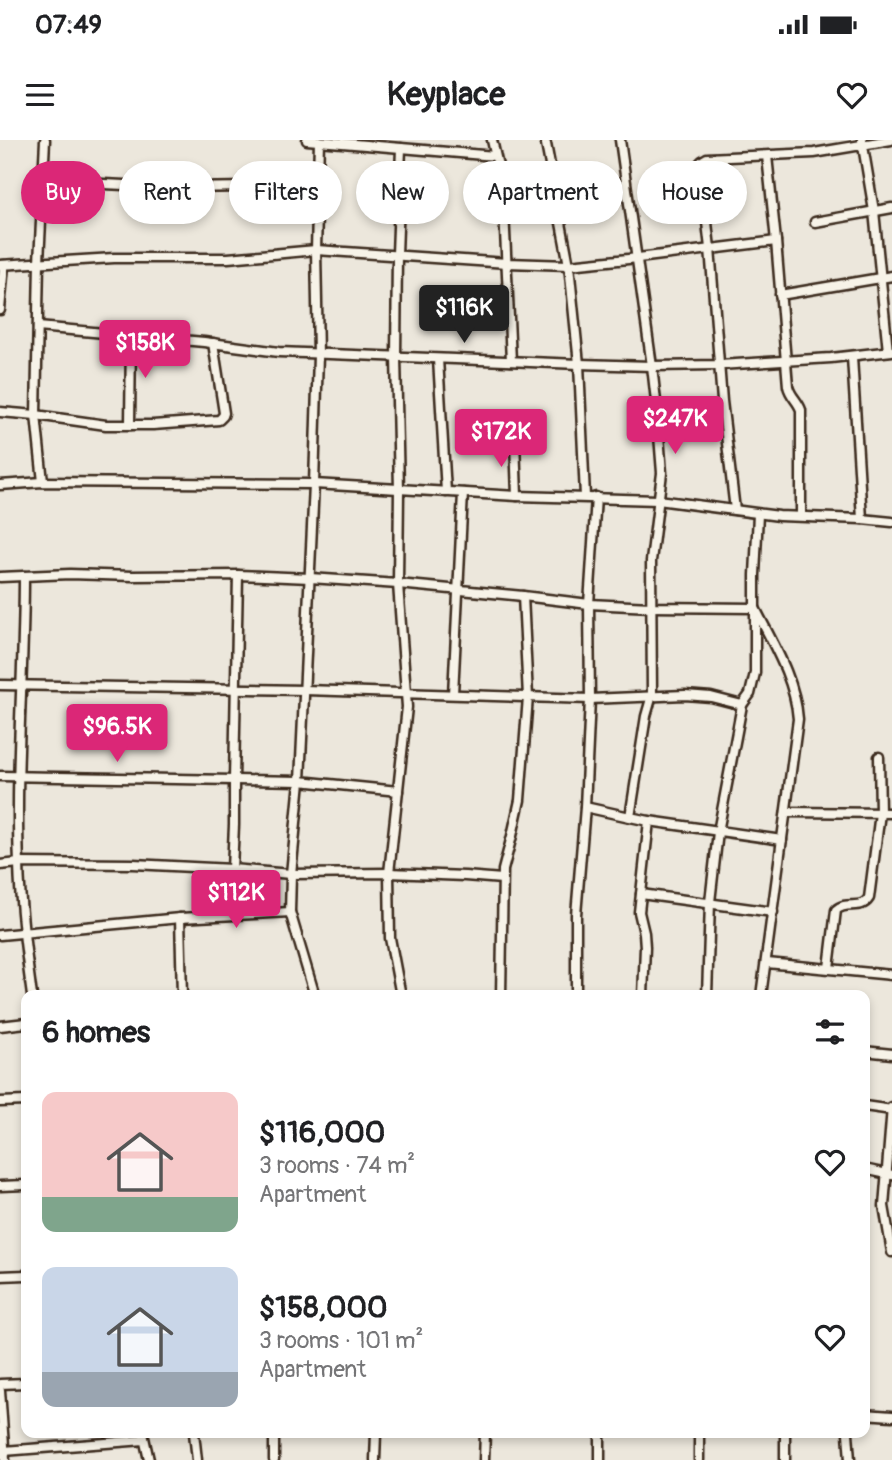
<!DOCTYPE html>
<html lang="en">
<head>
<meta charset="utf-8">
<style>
	body { margin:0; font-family:Pangolin,sans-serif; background:#f6f6f6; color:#202124; height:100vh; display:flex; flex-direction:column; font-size:26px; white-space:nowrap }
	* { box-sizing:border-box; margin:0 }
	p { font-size:23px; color:#757577 }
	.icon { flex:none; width:38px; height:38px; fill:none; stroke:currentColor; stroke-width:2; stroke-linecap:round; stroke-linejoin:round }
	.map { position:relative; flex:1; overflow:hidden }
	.panel { position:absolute; left:21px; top:850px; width:849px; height:448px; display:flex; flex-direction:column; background:#fff; border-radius:14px; box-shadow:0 4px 10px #0003 }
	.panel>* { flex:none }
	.top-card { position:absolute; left:21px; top:21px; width:850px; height:63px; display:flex; gap:14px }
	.price { position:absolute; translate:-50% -60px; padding:0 16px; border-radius:7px; background:#db2777; color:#fff; font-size:23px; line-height:46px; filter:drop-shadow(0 2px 4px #0008) }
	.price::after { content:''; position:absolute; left:50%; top:42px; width:21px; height:16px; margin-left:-10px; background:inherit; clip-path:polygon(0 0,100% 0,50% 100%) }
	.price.on { background:#222; color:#fff }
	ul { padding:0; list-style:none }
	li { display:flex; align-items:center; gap:21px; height:175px; padding:0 21px }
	li span { display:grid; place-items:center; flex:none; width:196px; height:140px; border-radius:14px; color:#555 }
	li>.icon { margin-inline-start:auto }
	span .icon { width:84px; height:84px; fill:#fffc; stroke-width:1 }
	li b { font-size:30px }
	h2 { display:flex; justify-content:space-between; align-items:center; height:84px; padding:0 21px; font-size:30px }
	.chip { padding:0 24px; border-radius:32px; background:#fff; box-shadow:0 4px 10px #0003; font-size:24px; line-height:63px }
	.chip.on { background:#db2777; color:#fff }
	.status { display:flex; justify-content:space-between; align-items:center; height:49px; padding:0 35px; background:#fff; direction:ltr }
	.status svg { height:19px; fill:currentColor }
	header { display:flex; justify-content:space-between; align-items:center; height:91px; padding:0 21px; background:#fff; font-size:32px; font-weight:700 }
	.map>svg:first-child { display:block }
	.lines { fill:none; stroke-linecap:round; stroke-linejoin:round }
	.street-casing { stroke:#3b2a1e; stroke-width:13 }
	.street { stroke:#f7f3e8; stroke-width:8 }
</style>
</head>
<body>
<div class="status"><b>07:49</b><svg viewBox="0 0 49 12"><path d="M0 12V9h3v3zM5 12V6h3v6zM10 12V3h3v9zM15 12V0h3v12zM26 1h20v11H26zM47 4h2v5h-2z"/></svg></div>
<header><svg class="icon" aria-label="menu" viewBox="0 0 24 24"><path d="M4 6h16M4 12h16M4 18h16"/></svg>Keyplace<svg class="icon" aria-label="heart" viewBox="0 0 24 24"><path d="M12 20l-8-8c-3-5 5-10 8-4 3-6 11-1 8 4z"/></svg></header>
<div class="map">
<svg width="892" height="1320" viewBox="0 0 892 1320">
	<rect width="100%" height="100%" fill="#ece7dc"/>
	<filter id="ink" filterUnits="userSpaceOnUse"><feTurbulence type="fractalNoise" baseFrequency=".0143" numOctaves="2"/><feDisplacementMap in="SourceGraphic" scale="14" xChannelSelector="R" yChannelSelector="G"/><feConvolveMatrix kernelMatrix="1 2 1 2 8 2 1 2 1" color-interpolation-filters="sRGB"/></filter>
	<g filter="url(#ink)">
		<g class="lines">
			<defs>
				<g id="street">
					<polyline points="307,0 495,16"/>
					<polyline points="492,0 503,48 511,221"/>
					<polyline points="620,0 652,226 657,270 662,333 651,421 652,555 646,576 630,677 649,681 639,772 644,793 645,807 643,856"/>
					<polyline points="862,0 874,71 888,211"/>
					<polyline points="546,4 569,125 579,224 585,357"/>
					<path d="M767,16L776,101L788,246C790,256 798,261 801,270V376"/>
					<polyline points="43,41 185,48 317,46"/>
					<polyline points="815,82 892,68"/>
					<polyline points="0,125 114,118 228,118 316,110 507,123 569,125 638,118 776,101"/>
					<polyline points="780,155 892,136"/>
					<polyline points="0,170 4,125"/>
					<polyline points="38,187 204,202 279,212 579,224 652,226 719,225 831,218 892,211"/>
					<polyline points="852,217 862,379"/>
					<polyline points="438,219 446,352"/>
					<polyline points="0,272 36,275 106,285 153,285 219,280 223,276 224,273 213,203"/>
					<polyline points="130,285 131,194"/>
					<polyline points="515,301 517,356"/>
					<polyline points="43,342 36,275 39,122 45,0"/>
					<polyline points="0,345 43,342 314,344 517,356 658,360 779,376 862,379 892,382"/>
					<polyline points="735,370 722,261 710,108 700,23 702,21 707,18 814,13 891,0"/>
					<path d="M24,436C24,532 15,628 19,723C20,768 26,812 32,856"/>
					<path d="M0,437L70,434L133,436L238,435L310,438L398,444L523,456L589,464L651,467L755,468C773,504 795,539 798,579L761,856"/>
					<polyline points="0,545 305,550 590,559 685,555 711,557 742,565 750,554 755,533 755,435 758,374"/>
					<polyline points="453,554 463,353"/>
					<polyline points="0,636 300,641 398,651"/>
					<polyline points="585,667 630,677"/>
					<polyline points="786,672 892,673"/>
					<polyline points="649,681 782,700"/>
					<polyline points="0,725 19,723 133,724 232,729 291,734 389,733 465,736 502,739"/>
					<polyline points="232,729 234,685 234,641 238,435"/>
					<polyline points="641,754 773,772"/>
					<polyline points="180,778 182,856"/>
					<polyline points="0,795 180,778 290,772"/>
					<polyline points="767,823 892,835"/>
					<path d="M829,828L836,770C846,760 861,771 869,758L880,673L879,617"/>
					<polyline points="315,856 290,772 291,734 300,641 314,344 318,215 316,110 319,1"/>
					<polyline points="401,856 390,798 389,733 407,567 398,444 399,350 396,217 397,114 401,8"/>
					<polyline points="501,856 503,730 512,696 520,660 528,557 523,456"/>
					<polyline points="576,856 576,775 585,667 590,559 589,464 596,357"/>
					<polyline points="707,856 710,762 718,692 742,565"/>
					<polyline points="0,886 26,883"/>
					<polyline points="864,911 892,914"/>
					<polyline points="0,962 26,961"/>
					<polyline points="864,966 892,970"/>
					<polyline points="892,967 884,1066 892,1112"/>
					<polyline points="864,1029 892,1035"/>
					<polyline points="0,1046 26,1045"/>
					<polyline points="0,1136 26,1135"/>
					<polyline points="0,1244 26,1243"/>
					<polyline points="0,1250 5,1320"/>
					<polyline points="864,1274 892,1276"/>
					<polyline points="143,1293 149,1320"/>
					<polyline points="194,1293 197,1320"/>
					<polyline points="274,1293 274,1320"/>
					<polyline points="600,1293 600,1320"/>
					<polyline points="699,1293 699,1320"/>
					<polyline points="848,1293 850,1320"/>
					<polyline points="4,1311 144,1300"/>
					<polyline points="375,1320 376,1293"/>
					<polyline points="484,1320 485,1293"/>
					<polyline points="785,1320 785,1293"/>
				</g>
			</defs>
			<use href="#street" class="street-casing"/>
			<use href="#street" class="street"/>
		</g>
	</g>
</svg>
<b class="price on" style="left:464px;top:205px">$116K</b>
<b class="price" style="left:145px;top:240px">$158K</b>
<b class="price" style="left:675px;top:316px">$247K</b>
<b class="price" style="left:501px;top:329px">$172K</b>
<b class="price" style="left:117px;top:624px">$96.5K</b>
<b class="price" style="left:236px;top:790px">$112K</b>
<div class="top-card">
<a class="chip on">Buy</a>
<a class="chip">Rent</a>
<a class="chip">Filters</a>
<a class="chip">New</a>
<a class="chip">Apartment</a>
<a class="chip">House</a>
</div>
<section class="panel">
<h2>6 homes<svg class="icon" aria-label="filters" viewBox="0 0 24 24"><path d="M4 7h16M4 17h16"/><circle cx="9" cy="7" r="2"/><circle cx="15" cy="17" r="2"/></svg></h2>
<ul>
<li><span style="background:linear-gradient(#f6c9c9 75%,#7fa58c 0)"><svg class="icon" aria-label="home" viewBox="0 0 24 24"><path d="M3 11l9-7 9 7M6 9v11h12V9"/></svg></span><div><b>$116,000</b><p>3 rooms · 74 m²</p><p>Apartment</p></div><svg class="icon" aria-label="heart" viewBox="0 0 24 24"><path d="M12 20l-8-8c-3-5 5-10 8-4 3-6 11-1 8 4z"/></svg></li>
<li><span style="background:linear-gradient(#c9d6e8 75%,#9aa5b1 0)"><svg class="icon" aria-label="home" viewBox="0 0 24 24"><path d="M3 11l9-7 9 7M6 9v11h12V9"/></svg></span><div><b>$158,000</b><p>3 rooms · 101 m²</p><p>Apartment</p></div><svg class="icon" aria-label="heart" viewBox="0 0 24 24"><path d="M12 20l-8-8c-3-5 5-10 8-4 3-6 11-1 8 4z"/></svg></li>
</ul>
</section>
</div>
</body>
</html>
